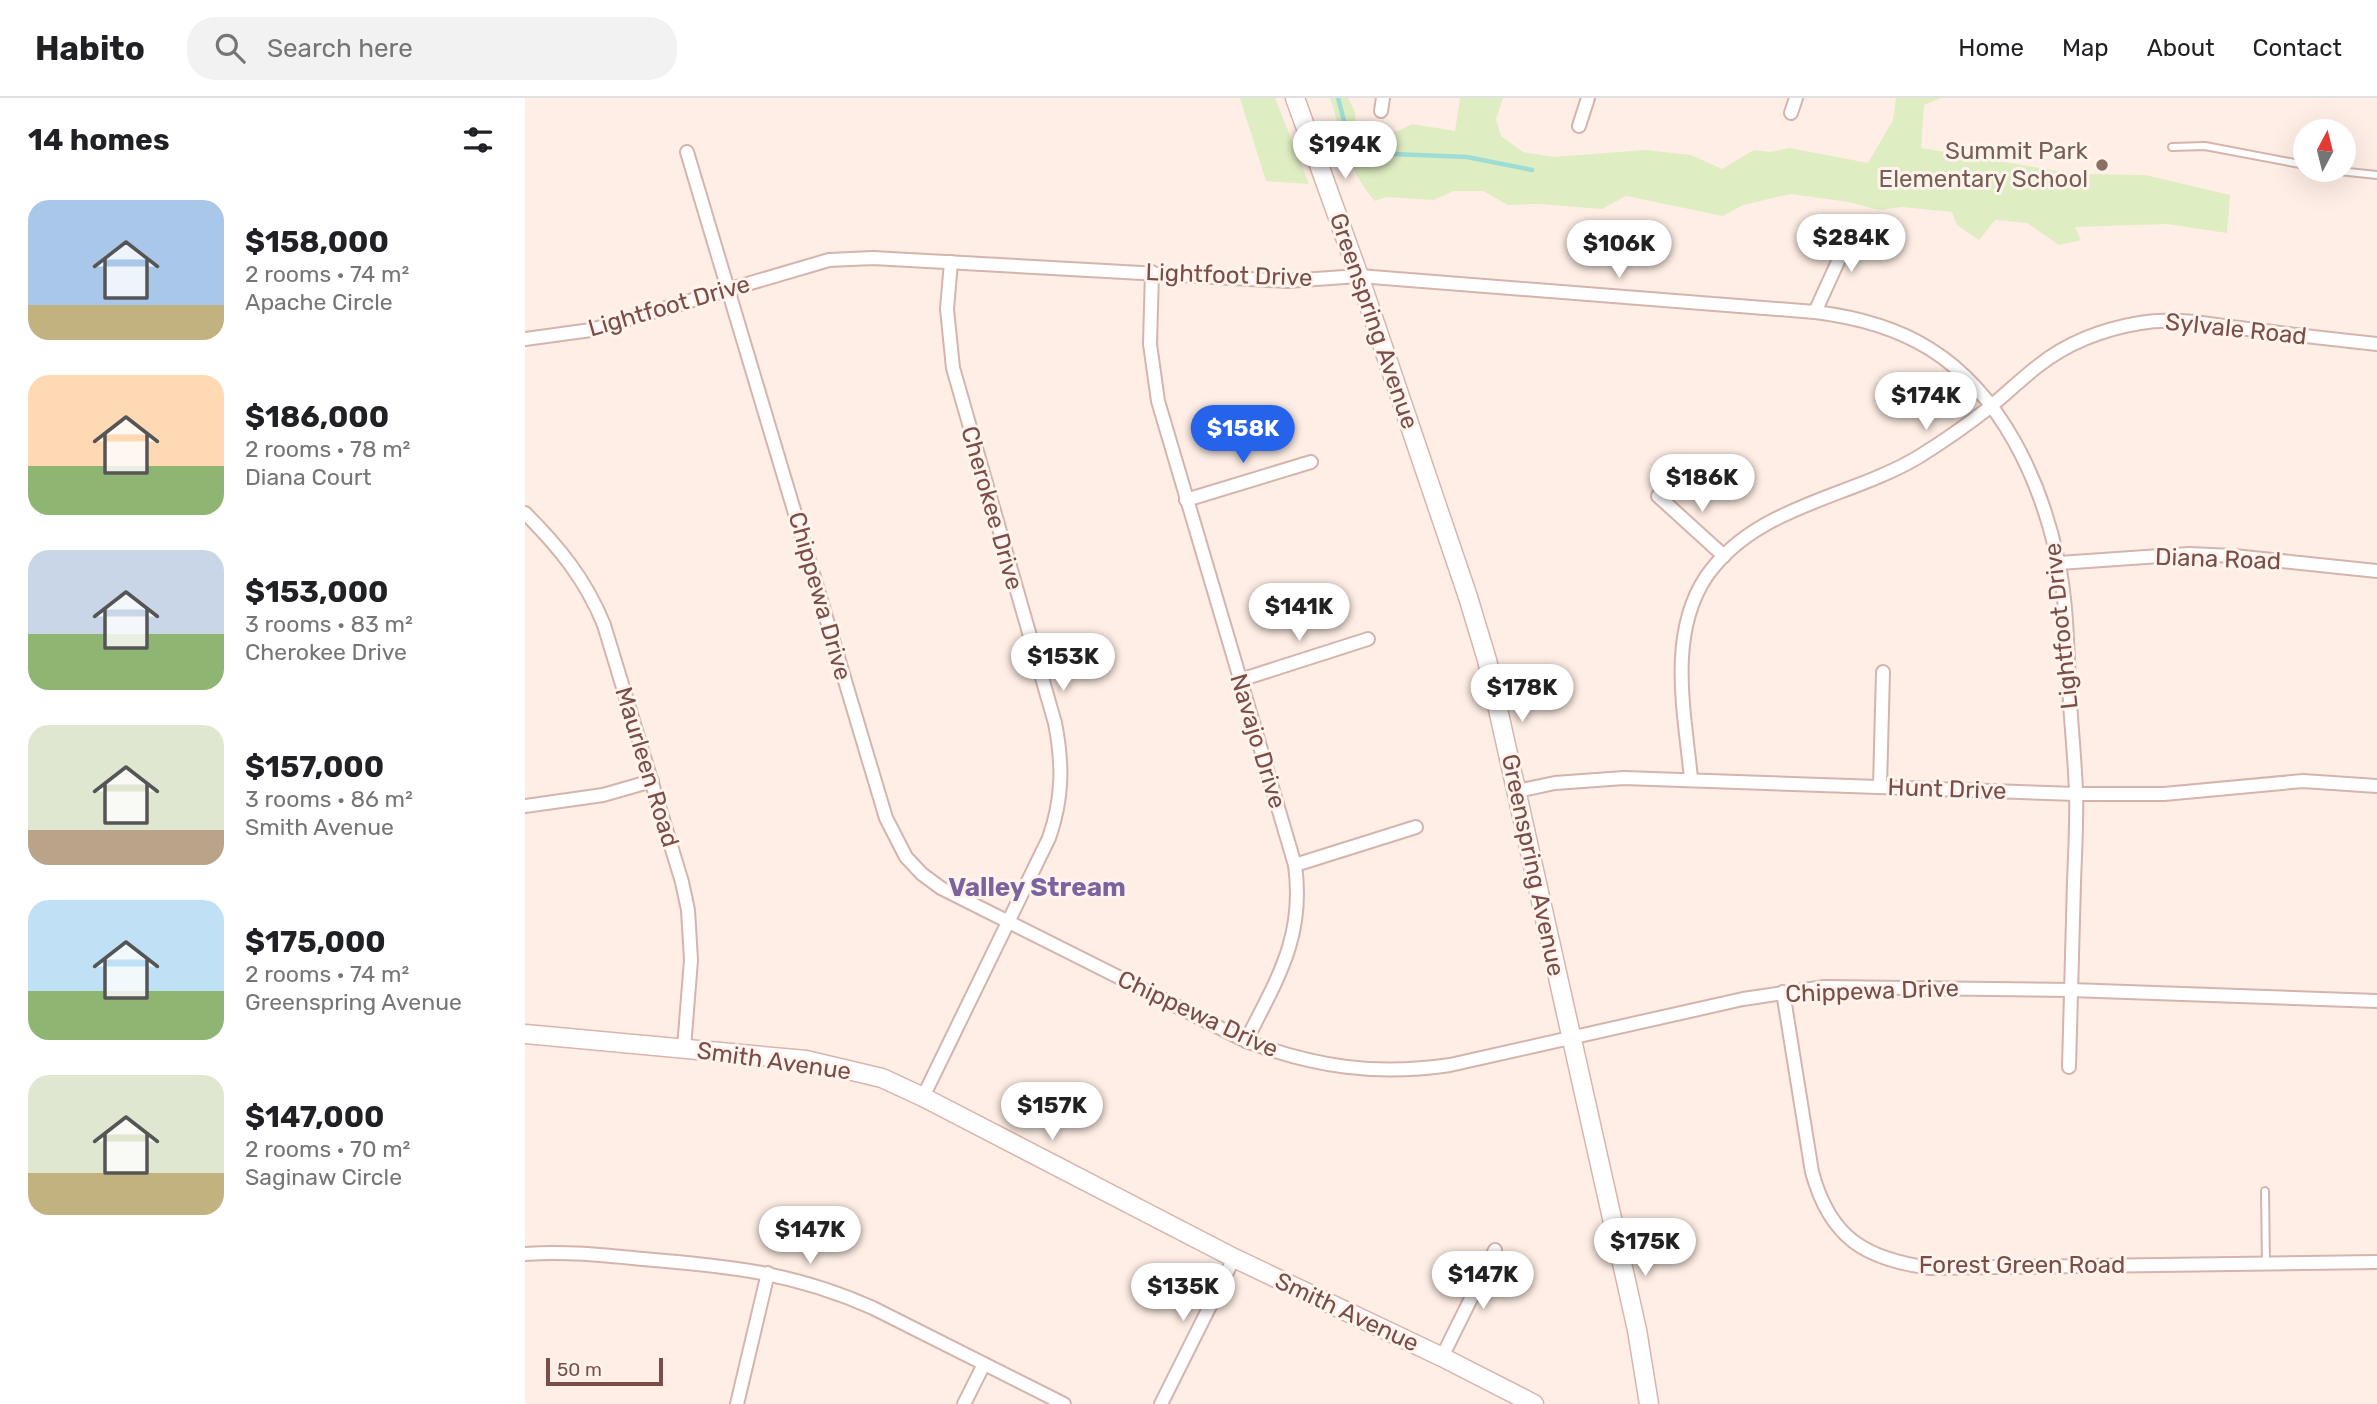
<!DOCTYPE html>
<html lang="en">
<head>
<meta charset="utf-8">
<style>
	body { margin:0; font-family:Rubik,sans-serif; background:#f2f2f2; color:#202124; height:100vh; display:flex; flex-direction:column; font-size:26px; white-space:nowrap }
	* { box-sizing:border-box; margin:0 }
	p { font-size:23px; color:#757577 }
	.icon { flex:none; width:38px; height:38px; fill:none; stroke:currentColor; stroke-width:2; stroke-linecap:round; stroke-linejoin:round }
	.map { position:relative; flex:1; overflow:hidden }
	.side { display:flex; flex-direction:column; background:#fff; width:525px }
	.side>* { flex:none }
	.needle { width:46px; rotate:7deg }
	.controls { position:absolute; left:1768px; top:21px; display:grid; gap:14px }
	.controls a { display:grid; place-items:center; width:63px; height:63px; border-radius:50%; background:#fff; box-shadow:0 7px 28px #0002; font-size:35px }
	.scale { position:absolute; left:21px; bottom:18px; width:117px; box-sizing:border-box; padding-left:7px; border:4px solid #7a4d48; border-top:0; font-size:19px; line-height:24px; white-space:nowrap; color:#7a4d48; -webkit-text-stroke:5px #fff4ed; paint-order:stroke }
	.price { position:absolute; translate:-50% -60px; padding:0 16px; border-radius:24px; background:#fff; color:#222; font-size:23px; line-height:46px; filter:drop-shadow(0 2px 4px #0008) }
	.price::after { content:''; position:absolute; left:50%; top:42px; width:21px; height:16px; margin-left:-10px; background:inherit; clip-path:polygon(0 0,100% 0,50% 100%) }
	.price.current { background:#2563eb; color:#fff }
	ul { padding:0; list-style:none }
	li { display:flex; align-items:center; gap:21px; height:175px; padding:0 28px }
	li span { display:grid; place-items:center; flex:none; width:196px; height:140px; border-radius:21px; color:#555 }
	li>.icon { margin-inline-start:auto }
	span .icon { width:84px; height:84px; fill:#fffc; stroke-width:1 }
	li b { font-size:30px }
	h2 { display:flex; justify-content:space-between; align-items:center; height:84px; padding:0 28px; font-size:30px }
	header { display:flex; align-items:center; gap:42px; box-sizing:border-box; height:98px; padding:0 35px; background:#fff; border-bottom:2px solid #e0e0e0 }
	header strong { font-size:33px }
	nav { display:flex; gap:38px; margin-inline-start:auto; font-size:24px }
	.search { width:490px; height:63px; background:#f2f2f2; display:flex; align-items:center; gap:18px; box-sizing:border-box; padding:0 24px; border-radius:28px; color:#757577; font-size:26px }
	main { display:flex; flex:1; min-height:0 }
	.map>svg:first-child { display:block }
	.green { fill:#dfedc2 }
	.lines { fill:none; stroke-linecap:round; stroke-linejoin:round }
	.stream { stroke:#9dddd6; stroke-width:4.5 }
	.lane-casing { stroke:#d4b4ad; stroke-width:10 }
	.street-casing { stroke:#d4b4ad; stroke-width:16 }
	.secondary-casing { stroke:#d9b4ac; stroke-width:21 }
	.lane { stroke:#fff; stroke-width:6 }
	.street { stroke:#fff; stroke-width:12 }
	.secondary { stroke:#fff; stroke-width:18 }
	.education-dot { fill:#8d6e63; stroke:#fff4ed; stroke-width:2.5 }
	.labels { text-anchor:middle; dominant-baseline:central; stroke-width:6; stroke-linejoin:round; paint-order:stroke }
	.education-label { font-size:24px; fill:#785e54; stroke:#fff4ed; text-anchor:end }
	.street-label { font-size:24px; fill:#7a4d48; stroke:#fff4ed }
	.neighbourhood-label { font-size:26px; font-weight:bold; fill:#7b639e; stroke:#fff4ed }
</style>
</head>
<body>
<header>
<strong>Habito</strong>
<div class="search"><svg class="icon" aria-label="search" viewBox="0 0 24 24"><circle cx="10" cy="10" r="6"/><path d="M15 15l6 6"/></svg>Search here</div>
<nav><a>Home</a><a>Map</a><a>About</a><a>Contact</a></nav>
</header>
<main>
<section class="side">
<h2>14 homes<svg class="icon" aria-label="filters" viewBox="0 0 24 24"><path d="M4 7h16M4 17h16"/><circle cx="9" cy="7" r="2"/><circle cx="15" cy="17" r="2"/></svg></h2>
<ul>
<li><span style="background:linear-gradient(#a9c7e8 75%,#c2b280 0)"><svg class="icon" aria-label="home" viewBox="0 0 24 24"><path d="M3 11l9-7 9 7M6 9v11h12V9"/></svg></span><div><b>$158,000</b><p>2 rooms · 74 m²</p><p>Apache Circle</p></div></li>
<li><span style="background:linear-gradient(#ffd9b3 65%,#8fb573 0)"><svg class="icon" aria-label="home" viewBox="0 0 24 24"><path d="M3 11l9-7 9 7M6 9v11h12V9"/></svg></span><div><b>$186,000</b><p>2 rooms · 78 m²</p><p>Diana Court</p></div></li>
<li><span style="background:linear-gradient(#c9d6e8 60%,#8fb573 0)"><svg class="icon" aria-label="home" viewBox="0 0 24 24"><path d="M3 11l9-7 9 7M6 9v11h12V9"/></svg></span><div><b>$153,000</b><p>3 rooms · 83 m²</p><p>Cherokee Drive</p></div></li>
<li><span style="background:linear-gradient(#dfe7d0 75%,#b9a48a 0)"><svg class="icon" aria-label="home" viewBox="0 0 24 24"><path d="M3 11l9-7 9 7M6 9v11h12V9"/></svg></span><div><b>$157,000</b><p>3 rooms · 86 m²</p><p>Smith Avenue</p></div></li>
<li><span style="background:linear-gradient(#bfe0f5 65%,#8fb573 0)"><svg class="icon" aria-label="home" viewBox="0 0 24 24"><path d="M3 11l9-7 9 7M6 9v11h12V9"/></svg></span><div><b>$175,000</b><p>2 rooms · 74 m²</p><p>Greenspring Avenue</p></div></li>
<li><span style="background:linear-gradient(#dfe7d0 70%,#c2b280 0)"><svg class="icon" aria-label="home" viewBox="0 0 24 24"><path d="M3 11l9-7 9 7M6 9v11h12V9"/></svg></span><div><b>$147,000</b><p>2 rooms · 70 m²</p><p>Saginaw Circle</p></div></li>
</ul>
</section>
<div class="map">
<svg width="1852" height="1306" viewBox="0 0 1852 1306">
	<rect width="100%" height="100%" fill="#feeee5"/>
	<g class="green">
		<polygon points="715,0 750,0 784,86 741,83"/>
		<path d="M805,0H823L830,14L831,32L871,34L887,26L930,33L935,0H978L971,21L976,38L998,54L1028,59L1120,52L1166,57L1197,71L1229,52L1246,54L1264,50L1343,65L1368,22L1371,0H1416L1399,7L1396,50L1550,76L1620,77L1705,97L1702,135L1642,126L1550,129L1556,142L1534,147L1502,125L1470,122L1454,142L1432,127L1427,114L1377,109L1354,112L1324,104L1265,96L1218,107L1198,118L1101,98L1077,111L1015,106L983,107L958,93H928L909,102L861,99L850,103C824,75 816,35 805,0Z"/>
	</g>
	<g class="lines">
		<polyline class="stream" points="813,0 823,38 843,55 942,59 1007,72"/>
		<defs>
			<g id="lane">
				<polyline points="1647,49 1680,48 1780,67"/>
				<polyline points="1804,72 1852,77"/>
				<polyline points="1740,1093 1741,1166"/>
			</g>
			<g id="street">
				<polyline points="856,13 858,0"/>
				<polyline points="1266,15 1271,0"/>
				<polyline points="1054,28 1063,0"/>
				<path d="M162,54L361,720L381,759L397,776L416,790L721,943C791,969 851,978 925,967L1218,901L1299,889L1546,892L1852,903"/>
				<path d="M627,174L625,246L633,303L770,767C780,839 752,881 721,943"/>
				<polyline points="1290,214 1331,124"/>
				<path d="M0,241L66,232L304,162L348,160L762,183L834,178L1290,214C1331,219 1370,229 1405,251C1477,296 1516,383 1533,463C1543,508 1542,558 1545,605C1547,635 1550,665 1551,694C1552,724 1550,755 1549,784C1547,846 1546,908 1544,969"/>
				<polyline points="1133,398 1199,458"/>
				<polyline points="661,402 786,364"/>
				<path d="M0,415C34,449 61,482 79,527L157,784L163,812L166,862L159,950"/>
				<polyline points="1534,465 1664,456 1709,458 1852,473"/>
				<polyline points="715,582 843,541"/>
				<path d="M1166,681C1160,616 1142,538 1181,479C1230,407 1326,400 1395,358C1419,343 1442,327 1465,309C1481,296 1496,281 1513,268C1542,245 1579,231 1615,225C1648,219 1682,226 1715,230C1761,236 1806,241 1852,246"/>
				<polyline points="1355,688 1358,574"/>
				<polyline points="992,693 1030,685 1099,680 1551,696 1639,696 1778,683 1852,688"/>
				<polyline points="0,708 78,697 127,683"/>
				<polyline points="770,767 891,729"/>
				<path d="M1258,894L1287,1074C1305,1140 1340,1161 1405,1170L1852,1164"/>
				<path d="M398,999L524,740C538,700 538,666 530,625L428,270L422,211L426,164"/>
				<path d="M0,1156C40,1153 78,1157 118,1161C203,1168 268,1174 348,1210L539,1306"/>
				<polyline points="917,1259 970,1152"/>
				<polyline points="212,1306 243,1175"/>
				<polyline points="439,1306 459,1266"/>
				<polyline points="636,1306 709,1160"/>
			</g>
			<g id="secondary">
				<polyline points="770,0 834,178 943,499 962,562 1112,1232 1124,1306"/>
				<polyline points="0,936 281,962 357,980 398,999 709,1160 917,1259 1009,1306"/>
			</g>
		</defs>
		<use href="#lane" class="lane-casing"/>
		<use href="#street" class="street-casing"/>
		<use href="#secondary" class="secondary-casing"/>
		<use href="#lane" class="lane"/>
		<use href="#street" class="street"/>
		<use href="#secondary" class="secondary"/>
	</g>
	<circle class="education-dot" cx="1577" cy="67" r="7"/>
	<g class="labels">
		<g class="education-label">
			<text x="1563" y="53">Summit Park<tspan x="1563" dy="28">Elementary School</tspan></text>
		</g>
		<g class="street-label">
			<text transform="translate(704 177) rotate(2)">Lightfoot Drive</text>
			<text transform="translate(144 208) rotate(-16)">Lightfoot Drive</text>
			<text transform="translate(849 223) rotate(71)">Greenspring Avenue</text>
			<text transform="translate(1711 231) rotate(6)">Sylvale Road</text>
			<text transform="translate(467 410) rotate(74)">Cherokee Drive</text>
			<text transform="translate(1693 461) rotate(2)">Diana Road</text>
			<text transform="translate(295 498) rotate(74)">Chippewa Drive</text>
			<text transform="translate(1536 528) rotate(-96)">Lightfoot Drive</text>
			<text transform="translate(733 643) rotate(73)">Navajo Drive</text>
			<text transform="translate(122 669) rotate(73)">Maurleen Road</text>
			<text transform="translate(1422 691) rotate(2)">Hunt Drive</text>
			<text transform="translate(1008 767) rotate(78)">Greenspring Avenue</text>
			<text transform="translate(1347 893) rotate(-2)">Chippewa Drive</text>
			<text transform="translate(673 916) rotate(25)">Chippewa Drive</text>
			<text transform="translate(249 963) rotate(8)">Smith Avenue</text>
			<text x="1497" y="1167">Forest Green Road</text>
			<text transform="translate(822 1214) rotate(25)">Smith Avenue</text>
		</g>
		<g class="neighbourhood-label">
			<text x="512" y="789">Valley Stream</text>
		</g>
	</g>
</svg>
<div class="controls">
<a><svg class="needle" viewBox="-14 -14 28 28"><path d="M0-13l5 13h-10z" fill="#e53935"/><path d="M0 13l5-13h-10z" fill="#757577"/></svg></a>
</div>
<div class="scale">50 m</div>
<b class="price" style="left:820px;top:83px">$194K</b>
<b class="price" style="left:1326px;top:176px">$284K</b>
<b class="price" style="left:1094px;top:182px">$106K</b>
<b class="price" style="left:1401px;top:334px">$174K</b>
<b class="price current" style="left:718px;top:367px">$158K</b>
<b class="price" style="left:1177px;top:416px">$186K</b>
<b class="price" style="left:774px;top:545px">$141K</b>
<b class="price" style="left:538px;top:595px">$153K</b>
<b class="price" style="left:997px;top:626px">$178K</b>
<b class="price" style="left:527px;top:1044px">$157K</b>
<b class="price" style="left:285px;top:1168px">$147K</b>
<b class="price" style="left:1120px;top:1180px">$175K</b>
<b class="price" style="left:958px;top:1213px">$147K</b>
<b class="price" style="left:658px;top:1225px">$135K</b>
</div>
</main>
</body>
</html>
